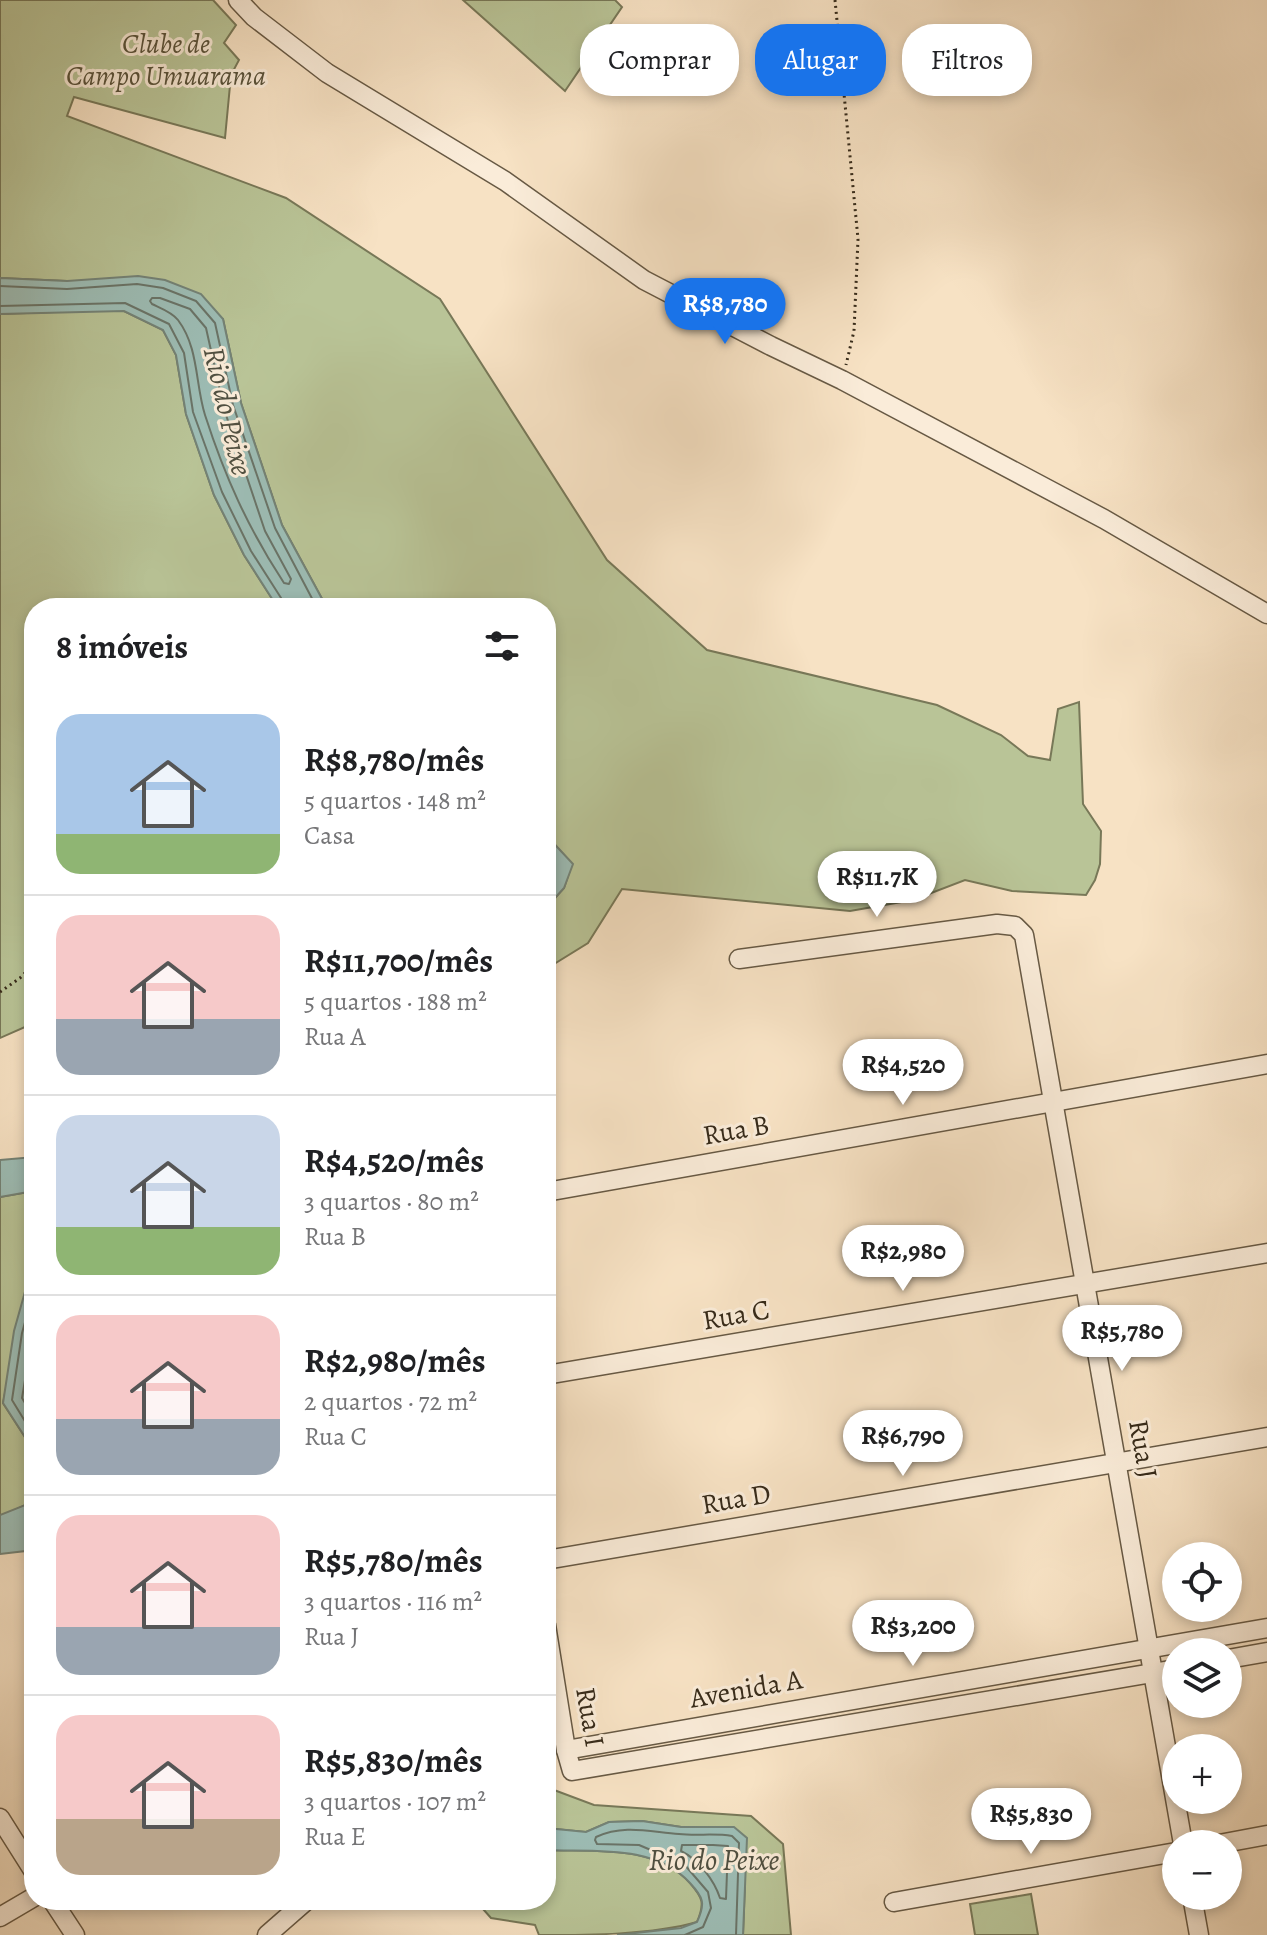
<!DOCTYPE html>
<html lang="pt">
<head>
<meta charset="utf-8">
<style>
	body { margin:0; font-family:Alegreya,serif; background:#f2f2f2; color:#202124; height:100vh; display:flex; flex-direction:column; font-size:30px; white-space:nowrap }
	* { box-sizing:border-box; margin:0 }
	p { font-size:26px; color:#757577 }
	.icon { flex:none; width:44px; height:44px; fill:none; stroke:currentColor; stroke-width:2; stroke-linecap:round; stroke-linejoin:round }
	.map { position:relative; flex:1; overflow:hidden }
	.sheet { position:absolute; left:24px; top:598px; width:532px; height:1312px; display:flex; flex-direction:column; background:#fff; border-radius:32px; box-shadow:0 4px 12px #0003 }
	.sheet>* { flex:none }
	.banner { position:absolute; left:580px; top:24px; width:566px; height:72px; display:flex; gap:16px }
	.tools { position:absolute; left:1162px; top:1542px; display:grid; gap:16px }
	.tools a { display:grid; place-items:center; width:80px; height:80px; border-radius:50%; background:#fff; box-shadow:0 4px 12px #0003; font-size:40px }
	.price { position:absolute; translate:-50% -68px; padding:0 18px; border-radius:28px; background:#fff; color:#222; font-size:26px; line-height:52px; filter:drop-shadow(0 2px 4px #0008) }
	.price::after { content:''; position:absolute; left:50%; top:48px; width:24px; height:18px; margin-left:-12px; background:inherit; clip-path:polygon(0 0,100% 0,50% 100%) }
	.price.on { background:#1a73e8; color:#fff }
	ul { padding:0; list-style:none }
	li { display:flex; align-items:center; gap:24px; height:200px; padding:0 32px }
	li+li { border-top:2px solid #e0e0e0 }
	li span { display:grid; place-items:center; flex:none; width:224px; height:160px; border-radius:24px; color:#555 }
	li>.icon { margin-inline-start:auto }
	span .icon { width:96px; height:96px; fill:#fffc; stroke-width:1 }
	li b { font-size:34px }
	h2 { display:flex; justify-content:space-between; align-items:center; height:96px; padding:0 32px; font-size:34px }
	.tag { padding:0 28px; border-radius:32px; background:#fff; box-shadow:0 4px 12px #0003; font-size:28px; line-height:72px }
	.tag.on { background:#1a73e8; color:#fff }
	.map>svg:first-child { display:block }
	.green { fill:#b9c497; stroke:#787858; stroke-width:2 }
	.water { fill:#9dbdb5; stroke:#748377; stroke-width:2 }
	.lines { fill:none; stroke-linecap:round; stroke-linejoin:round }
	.shore { stroke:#6a7468; stroke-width:2 }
	.minor-casing { stroke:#675944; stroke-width:21 }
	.path { stroke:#372b1a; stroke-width:3; stroke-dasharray:2 4; stroke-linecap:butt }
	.minor { stroke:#faecd9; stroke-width:18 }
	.labels { text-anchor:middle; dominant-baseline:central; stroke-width:6; stroke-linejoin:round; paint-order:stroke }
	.park-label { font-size:28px; font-style:italic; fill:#585139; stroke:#faecd9 }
	.street-label { font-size:28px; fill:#372b1a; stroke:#faecd9 }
	.water-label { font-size:30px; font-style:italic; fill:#505041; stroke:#faecd9 }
</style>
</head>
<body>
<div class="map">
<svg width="1267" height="1935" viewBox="0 0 1267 1935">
	<rect width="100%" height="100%" fill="#f7e2c4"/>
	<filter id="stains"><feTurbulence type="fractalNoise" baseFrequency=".0025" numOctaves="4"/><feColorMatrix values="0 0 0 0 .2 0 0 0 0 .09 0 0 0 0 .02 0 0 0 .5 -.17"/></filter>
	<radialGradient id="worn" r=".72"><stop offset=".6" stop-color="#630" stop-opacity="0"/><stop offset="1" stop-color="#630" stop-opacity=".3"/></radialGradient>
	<g class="green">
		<polygon points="0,0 213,0 236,25 224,43 239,60 231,75 225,138 74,97 67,116 286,198 440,299 607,560 707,650 937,705 1001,735 1028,756 1050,760 1058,709 1079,702 1083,804 1101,831 1100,864 1095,880 1086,895 1012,891 965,880 913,900 850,911 622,889 588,943 546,969 546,908 564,888 572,864 546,835 546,608 327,608 282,525 241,403 223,319 67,281 0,278"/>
		<polygon points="463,0 615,0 622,7 565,91"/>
		<polygon points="81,311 124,311 163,330 176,355 186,414 214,495 244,555 278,608 34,608 34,1023 0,1038 0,314"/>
		<polygon points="34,1191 34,1264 28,1281 3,1403 34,1451 34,1499 28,1504 2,1516 0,1515 0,1197"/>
		<polygon points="546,1787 594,1805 751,1816 783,1844 791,1935 743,1935 745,1883 681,1827 642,1821 609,1822 586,1832 546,1828"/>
		<path d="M546,1850C594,1852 655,1844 690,1883C703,1898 705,1903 697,1922C652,1935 588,1935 539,1935L535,1925L491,1918L475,1900H546Z"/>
		<polygon points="1031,1894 1038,1935 975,1935 970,1904"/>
	</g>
	<g class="water">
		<polygon points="138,276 165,280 201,294 223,319 241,403 282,525 327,608 278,608 244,555 214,495 186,414 176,355 163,330 124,311 0,314 0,278 67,281"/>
		<polygon points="546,835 573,864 564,888 546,908"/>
		<polygon points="34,1157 34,1191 0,1197 0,1160"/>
		<polygon points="34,1276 34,1451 3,1403 14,1331 28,1281"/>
		<polygon points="34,1499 34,1550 0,1554 0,1515 28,1504"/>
		<path d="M642,1821L681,1827H734L747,1838L743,1935H617L681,1928L697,1922C706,1903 703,1897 690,1883C655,1844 594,1852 546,1850V1828L586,1832L609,1822Z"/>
	</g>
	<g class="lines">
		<g class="shore">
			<polyline points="0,286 67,289 137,284 163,288 196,301 215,323 233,405 275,528 317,608"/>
			<path d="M152,298H160L190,309L206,328L224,409L265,531L291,579L289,584L284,583C248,528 225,477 205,415C195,383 199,348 178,320C172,312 160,308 152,304L150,301Z"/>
			<polyline points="0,306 125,303 169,324 184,353 193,412 222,492 251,551 283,601 284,608"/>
			<polyline points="34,1290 22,1333 12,1400 34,1436"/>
			<polyline points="34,1327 22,1398 34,1418"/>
			<path d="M682,1845H713L728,1846L726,1899L720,1898C714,1880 699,1860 681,1851Z"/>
			<path d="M685,1935L703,1927L711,1908L708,1892L684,1864L639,1845L597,1844L595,1840L596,1837C624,1824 650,1832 679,1834C697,1836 715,1833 732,1836L739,1843L736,1935"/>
		</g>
		<defs>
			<g id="minor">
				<polyline points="238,0 254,17 327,73 505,181 644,280 771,346 842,380 1104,519 1267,614"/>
				<polyline points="739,959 997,924 1015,926 1024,935 1183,1844"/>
				<polyline points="546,1192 1267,1064"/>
				<polyline points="546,1375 1267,1253"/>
				<polyline points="546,1560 1267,1437"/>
				<polyline points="546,1625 566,1750 572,1771 1176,1669"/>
				<polyline points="1228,1659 1267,1652"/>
				<polyline points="566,1750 1267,1628"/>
				<polyline points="0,1818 34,1872"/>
				<polyline points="1219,1844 1267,1835"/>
				<polyline points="1192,1896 1199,1935"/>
				<polyline points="52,1900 75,1935"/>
				<polyline points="894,1902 1176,1852"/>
				<polyline points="0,1917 34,1897"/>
				<polyline points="267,1935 307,1900"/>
			</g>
		</defs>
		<use href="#minor" class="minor-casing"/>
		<g class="path">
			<polyline points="835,0 858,239 854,331 846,365"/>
			<polyline points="0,992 20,978 34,964"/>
		</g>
		<use href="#minor" class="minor"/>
	</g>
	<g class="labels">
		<g class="park-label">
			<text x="166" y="44">Clube de<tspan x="166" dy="32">Campo Umuarama</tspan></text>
		</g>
		<g class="street-label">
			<text transform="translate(736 1130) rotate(-10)">Rua B</text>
			<text transform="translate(736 1315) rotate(-10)">Rua C</text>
			<text transform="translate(1143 1449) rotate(80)">Rua J</text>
			<text transform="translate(736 1499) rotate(-10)">Rua D</text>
			<text transform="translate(746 1689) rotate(-10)">Avenida A</text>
			<text transform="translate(590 1717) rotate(80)">Rua I</text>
		</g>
		<g class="water-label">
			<text transform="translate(228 411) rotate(77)">Rio do Peixe</text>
			<text x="714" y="1860">Rio do Peixe</text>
		</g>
	</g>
	<rect width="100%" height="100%" filter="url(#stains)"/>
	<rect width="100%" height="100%" fill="url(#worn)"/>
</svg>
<div class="tools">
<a><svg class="icon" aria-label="locate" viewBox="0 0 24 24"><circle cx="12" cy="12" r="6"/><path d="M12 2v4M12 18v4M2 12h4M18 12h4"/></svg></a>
<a><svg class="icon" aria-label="layers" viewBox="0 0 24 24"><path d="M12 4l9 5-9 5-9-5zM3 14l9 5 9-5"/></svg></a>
<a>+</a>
<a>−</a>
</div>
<b class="price on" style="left:725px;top:346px">R$8,780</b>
<b class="price" style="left:877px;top:919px">R$11.7K</b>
<b class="price" style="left:903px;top:1107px">R$4,520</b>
<b class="price" style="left:903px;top:1293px">R$2,980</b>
<b class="price" style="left:1122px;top:1373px">R$5,780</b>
<b class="price" style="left:903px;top:1478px">R$6,790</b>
<b class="price" style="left:913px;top:1668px">R$3,200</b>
<b class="price" style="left:1031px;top:1856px">R$5,830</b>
<div class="banner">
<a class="tag">Comprar</a>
<a class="tag on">Alugar</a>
<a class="tag">Filtros</a>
</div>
<section class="sheet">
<h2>8 imóveis<svg class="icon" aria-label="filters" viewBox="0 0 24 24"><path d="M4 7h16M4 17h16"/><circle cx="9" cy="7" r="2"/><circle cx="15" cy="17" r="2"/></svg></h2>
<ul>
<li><span style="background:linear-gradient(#a9c7e8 75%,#8fb573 0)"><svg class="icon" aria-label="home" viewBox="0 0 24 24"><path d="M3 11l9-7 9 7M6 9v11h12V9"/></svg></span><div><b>R$8,780/mês</b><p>5 quartos · 148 m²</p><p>Casa</p></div></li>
<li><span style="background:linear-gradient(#f6c9c9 65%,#9aa5b1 0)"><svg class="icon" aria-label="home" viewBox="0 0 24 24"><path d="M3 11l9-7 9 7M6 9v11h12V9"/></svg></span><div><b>R$11,700/mês</b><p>5 quartos · 188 m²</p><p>Rua A</p></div></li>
<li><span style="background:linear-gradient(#c9d6e8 70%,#8fb573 0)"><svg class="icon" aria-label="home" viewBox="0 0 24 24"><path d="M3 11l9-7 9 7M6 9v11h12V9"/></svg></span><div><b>R$4,520/mês</b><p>3 quartos · 80 m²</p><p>Rua B</p></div></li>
<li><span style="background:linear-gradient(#f6c9c9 65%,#9aa5b1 0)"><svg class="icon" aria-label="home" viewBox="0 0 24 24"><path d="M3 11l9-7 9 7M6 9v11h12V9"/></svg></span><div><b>R$2,980/mês</b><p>2 quartos · 72 m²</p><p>Rua C</p></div></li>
<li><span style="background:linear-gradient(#f6c9c9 70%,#9aa5b1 0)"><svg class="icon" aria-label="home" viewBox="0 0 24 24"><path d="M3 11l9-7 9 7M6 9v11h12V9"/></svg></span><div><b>R$5,780/mês</b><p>3 quartos · 116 m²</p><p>Rua J</p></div></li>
<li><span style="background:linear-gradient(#f6c9c9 65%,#b9a48a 0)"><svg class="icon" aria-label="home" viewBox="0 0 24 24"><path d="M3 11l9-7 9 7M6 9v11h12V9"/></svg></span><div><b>R$5,830/mês</b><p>3 quartos · 107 m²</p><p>Rua E</p></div></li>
</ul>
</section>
</div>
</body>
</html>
